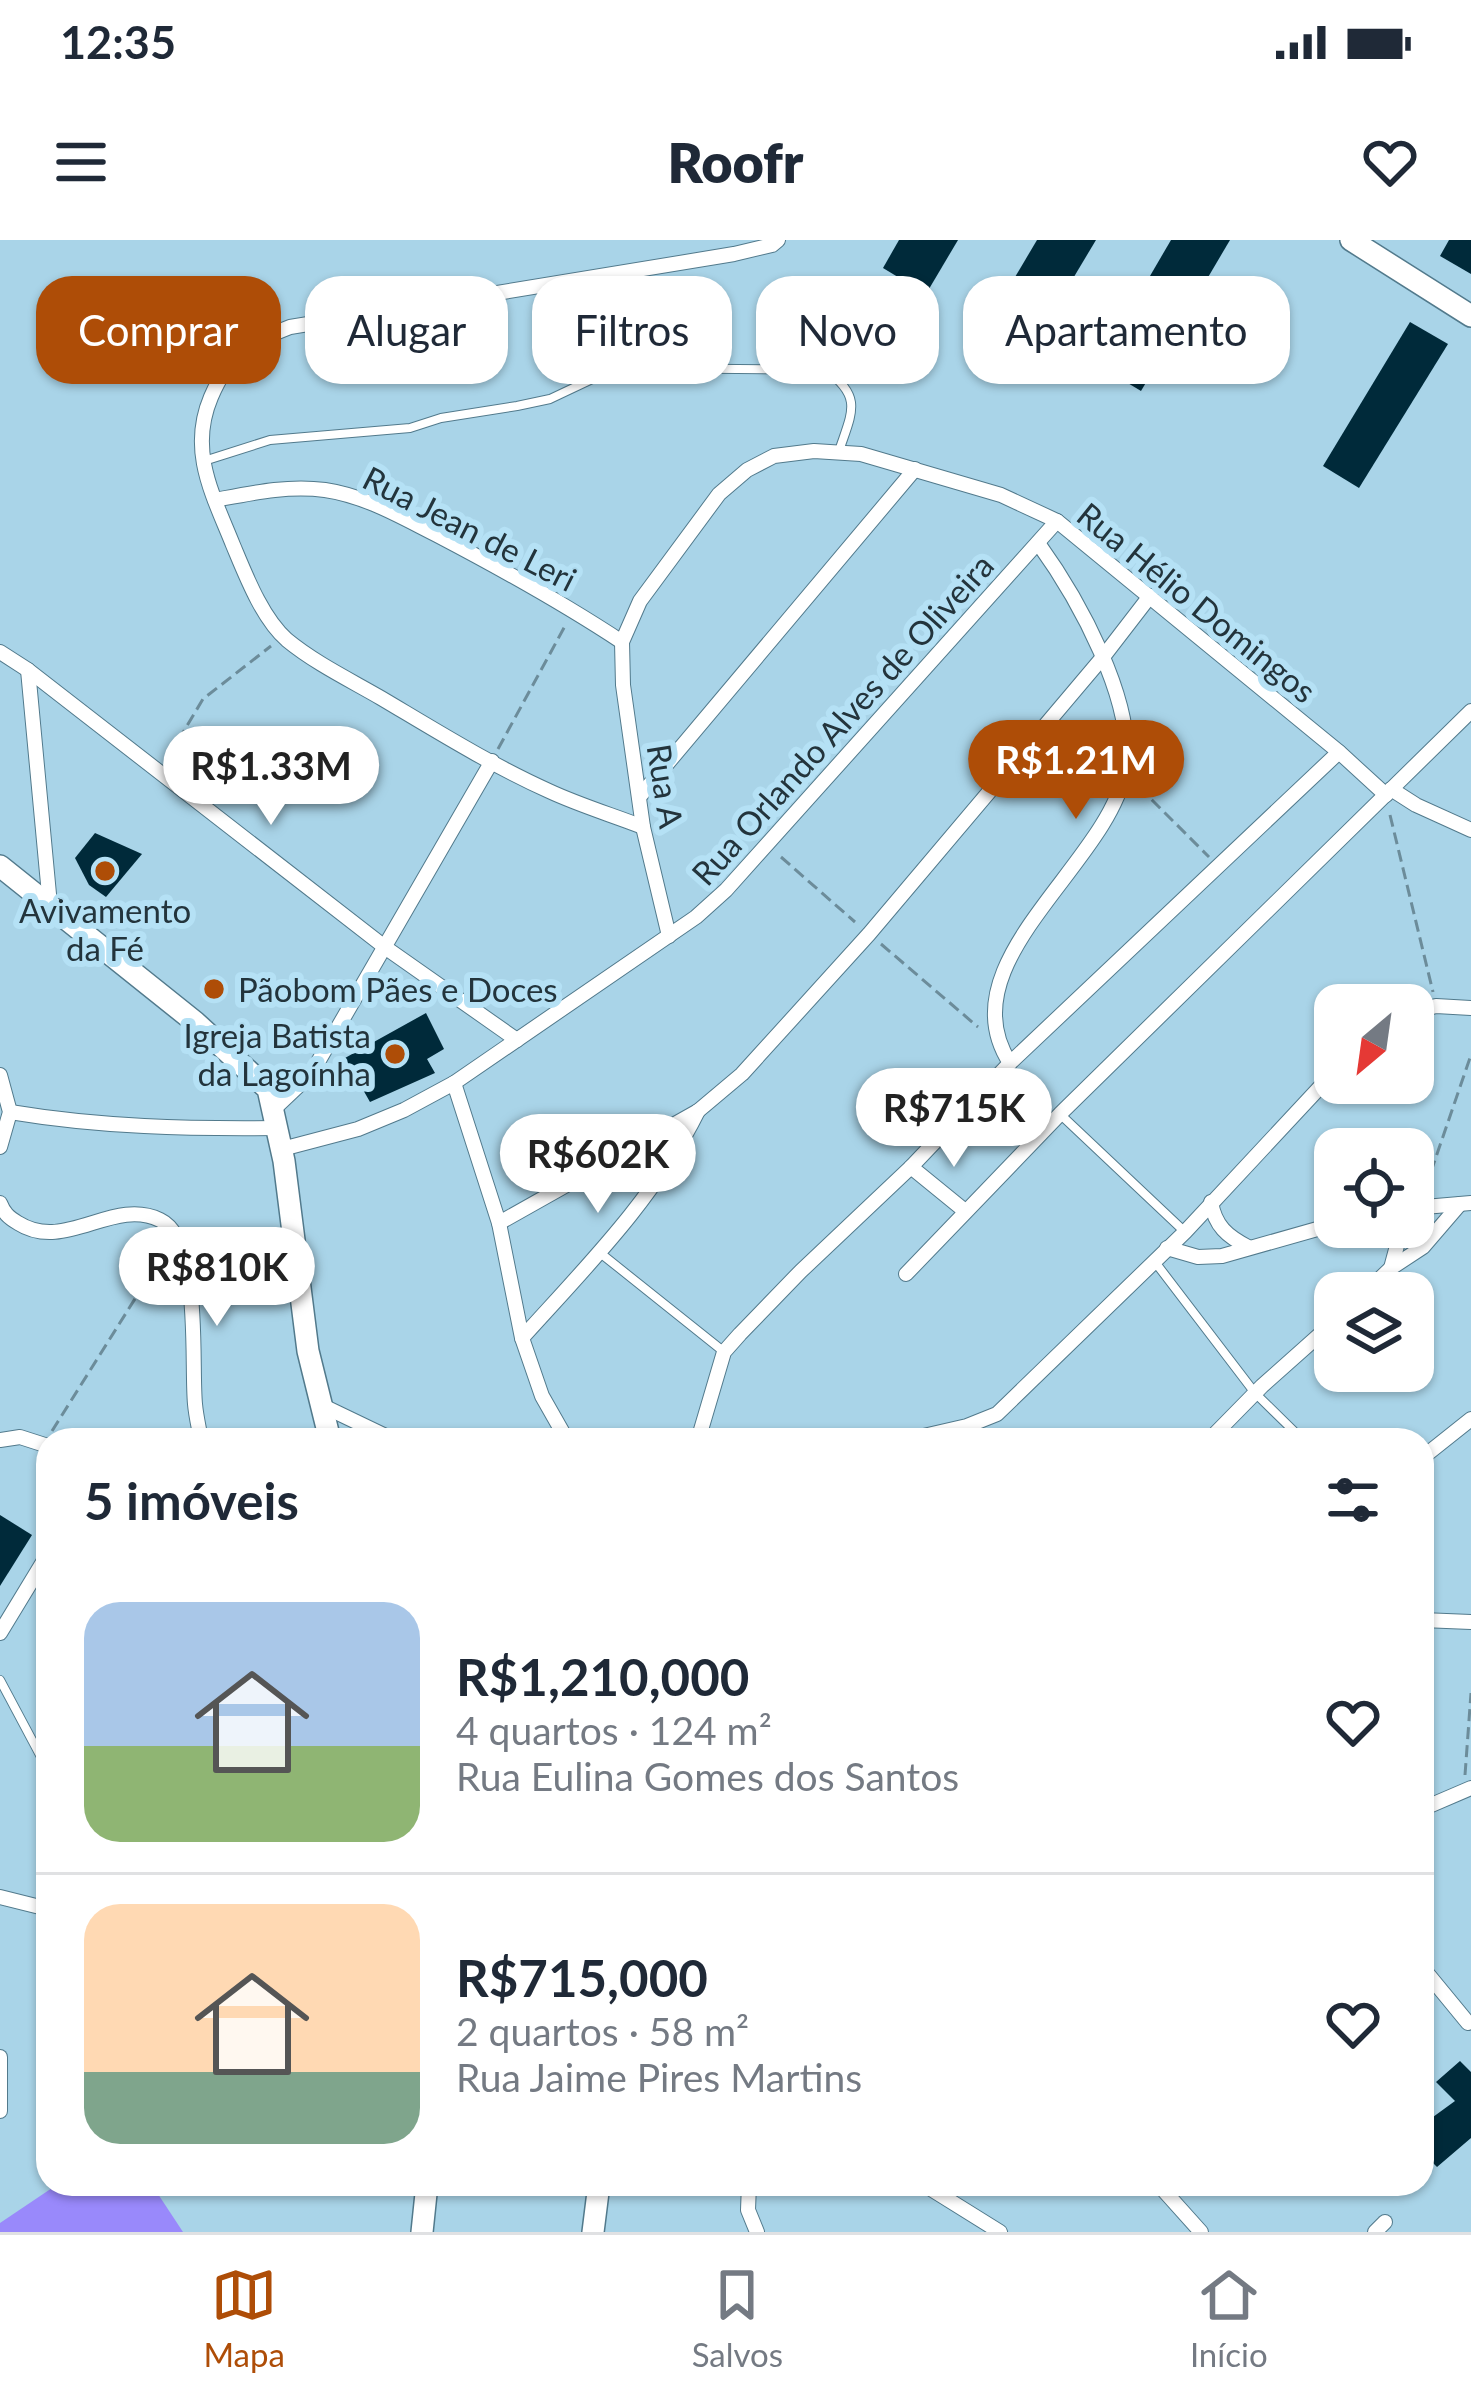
<!DOCTYPE html>
<html lang="pt">
<head>
<meta charset="utf-8">
<style>
	body { margin:0; font-family:Lato,sans-serif; background:#f6f6f7; color:#1f2937; height:100vh; display:flex; flex-direction:column; font-size:45px; white-space:nowrap }
	* { box-sizing:border-box; margin:0 }
	p { font-size:39px; color:#747a83 }
	.icon { flex:none; width:66px; height:66px; fill:none; stroke:currentColor; stroke-width:2; stroke-linecap:round; stroke-linejoin:round }
	.map { position:relative; flex:1; overflow:hidden }
	.sheet { position:absolute; left:36px; top:1188px; width:1398px; height:768px; display:flex; flex-direction:column; background:#fff; border-radius:36px; box-shadow:0 3px 9px #0004 }
	.sheet>* { flex:none }
	.top-card { position:absolute; left:36px; top:36px; width:1401px; height:108px; display:flex; gap:24px }
	.needle { width:78px; rotate:209deg }
	.fabs { position:absolute; left:1314px; top:744px; display:grid; gap:24px }
	.fabs a { display:grid; place-items:center; width:120px; height:120px; border-radius:24px; background:#fff; box-shadow:0 3px 9px #0004; font-size:60px }
	.price { position:absolute; translate:-50% -102px; padding:0 27px; border-radius:42px; background:#fff; color:#222; font-size:39px; line-height:78px; filter:drop-shadow(0 3px 6px #0008) }
	.price::after { content:''; position:absolute; left:50%; top:72px; width:36px; height:27px; margin-left:-18px; background:inherit; clip-path:polygon(0 0,100% 0,50% 100%) }
	.price.on { background:#ae4d07; color:#fff }
	ul { padding:0; list-style:none }
	li { display:flex; align-items:center; gap:36px; height:300px; padding:0 48px }
	li+li { border-top:3px solid #e0e1e3 }
	li span { display:grid; place-items:center; flex:none; width:336px; height:240px; border-radius:36px; color:#555 }
	li>.icon { margin-inline-start:auto }
	span .icon { width:144px; height:144px; fill:#fffc; stroke-width:1 }
	li b { font-size:51px }
	h2 { display:flex; justify-content:space-between; align-items:center; height:144px; padding:0 48px; font-size:51px }
	.tag { padding:0 42px; border-radius:36px; background:#fff; box-shadow:0 3px 9px #0004; font-size:42px; line-height:108px }
	.tag.on { background:#ae4d07; color:#fff }
	.status { display:flex; justify-content:space-between; align-items:center; height:84px; padding:0 60px; background:#fff; direction:ltr }
	.status svg { height:33px; fill:currentColor }
	header { display:flex; justify-content:space-between; align-items:center; height:156px; padding:0 48px; background:#fff; font-size:54px; font-weight:800 }
	.tabs { display:flex; justify-content:space-around; align-items:center; height:168px; border-top:3px solid #e0e1e3; background:#fff; font-size:33px; color:#747a83 }
	.tabs a { display:grid; justify-items:center; gap:6px }
	.tabs .on { color:#ae4d07 }
	.map>svg:first-child { display:block }
	.forest { fill:#9989fb }
	.building { fill:#002a3a }
	.lines { fill:none; stroke-linecap:round; stroke-linejoin:round }
	.lane-casing { stroke:#527a8c; stroke-width:10 }
	.street-casing { stroke:#527a8c; stroke-width:16 }
	.secondary-casing { stroke:#527a8c; stroke-width:24 }
	.path { stroke:#6c8c9a; stroke-width:3; stroke-dasharray:12 6; stroke-linecap:butt }
	.lane { stroke:#fff; stroke-width:8 }
	.street { stroke:#fff; stroke-width:14 }
	.secondary { stroke:#fff; stroke-width:21 }
	.poi-dot { fill:#ae4d07; stroke:#b5e1f5; stroke-width:4.5 }
	.labels { text-anchor:middle; dominant-baseline:central; stroke-width:12; stroke-linejoin:round; paint-order:stroke }
	.street-label { font-size:33px; fill:#23343c; stroke:#b5e1f5 }
	.poi-label { font-size:33px; fill:#23343c; stroke:#b5e1f5 }
</style>
</head>
<body>
<div class="status"><b>12:35</b><svg viewBox="0 0 49 12"><path d="M0 12V9h3v3zM5 12V6h3v6zM10 12V3h3v9zM15 12V0h3v12zM26 1h20v11H26zM47 4h2v5h-2z"/></svg></div>
<header><svg class="icon" aria-label="menu" viewBox="0 0 24 24"><path d="M4 6h16M4 12h16M4 18h16"/></svg>Roofr<svg class="icon" aria-label="heart" viewBox="0 0 24 24"><path d="M12 20l-8-8c-3-5 5-10 8-4 3-6 11-1 8 4z"/></svg></header>
<div class="map">
<svg width="1471" height="1992" viewBox="0 0 1471 1992">
	<rect width="100%" height="100%" fill="#a9d4e8"/>
	<polygon class="forest" points="58,1944 119,1944 156,1951 183,1992 0,1992 0,1983"/>
	<g class="building">
		<polygon points="899,0 958,0 926,54 883,28"/>
		<polygon points="1037,0 1096,0 1035,102 992,76"/>
		<polygon points="1171,0 1230,0 1141,151 1098,125"/>
		<polygon points="1449,0 1471,0 1471,34 1440,16"/>
		<polygon points="1410,82 1448,104 1359,248 1323,226"/>
		<polygon points="95,593 142,614 106,657 89,645 75,618"/>
		<polygon points="426,773 444,809 427,819 435,833 370,862 345,818"/>
		<polygon points="0,1275 32,1295 0,1346"/>
		<polygon points="1460,1821 1471,1832 1471,1898 1437,1927 1433,1923 1422,1933 1422,1885 1455,1861 1436,1842"/>
	</g>
	<g class="lines">
		<defs>
			<g id="lane">
				<path d="M204,221L270,200L410,188L441,178L517,166L550,159L605,133L631,128L826,130C863,157 852,172 839,211"/>
				<polyline points="1061,875 1185,992"/>
				<polyline points="599,1012 723,1111"/>
				<polyline points="1155,1022 1255,1153 1303,1200"/>
				<polyline points="0,1440 48,1530"/>
			</g>
			<g id="street">
				<path d="M215,260C252,253 288,245 325,250C366,256 401,277 437,295C500,328 563,363 622,402"/>
				<polyline points="0,412 28,430 386,708 517,800"/>
				<polyline points="28,430 50,665"/>
				<polyline points="1391,549 1416,565 1471,590"/>
				<polyline points="640,556 915,229"/>
				<path d="M643,587C612,575 579,565 549,551C491,525 435,490 381,458C350,440 315,423 287,400C262,378 246,336 233,305C213,255 188,211 211,157C230,113 247,104 290,87L734,14L772,5L778,0"/>
				<polyline points="669,696 643,587 623,445 622,402 640,361 719,254 747,230 774,216 814,211 861,214 1001,255 1057,281 1339,512 1386,555"/>
				<polyline points="1413,772 1436,766 1471,768"/>
				<path d="M1010,823C945,723 1108,625 1125,531C1137,463 1077,357 1038,303"/>
				<polyline points="0,835 10,872 0,907"/>
				<polyline points="454,843 499,983 522,1098 542,1156 567,1200"/>
				<polyline points="273,870 311,834 492,521"/>
				<path d="M10,872C100,887 188,889 279,888"/>
				<polyline points="282,909 358,889 404,870 454,843 696,677 726,650 1057,281"/>
				<polyline points="911,927 965,971"/>
				<path d="M1211,962C1215,986 1227,996 1248,1007"/>
				<path d="M0,963C4,973 8,977 18,983C65,1013 113,957 160,980C202,1000 191,1122 195,1164C196,1176 199,1188 201,1200"/>
				<polyline points="1413,968 1471,963"/>
				<polyline points="499,983 698,871 742,834 869,694 1103,417 1150,356"/>
				<polyline points="1167,1008 1198,1017 1222,1016 1335,984"/>
				<polyline points="1391,1028 1402,987"/>
				<polyline points="906,1034 1060,874 1471,471"/>
				<polyline points="1365,1053 1391,1028 1423,1007 1460,964"/>
				<path d="M522,1098C587,1026 655,958 698,871"/>
				<polyline points="319,1164 394,1200"/>
				<polyline points="0,1200 20,1197 48,1206"/>
				<polyline points="698,1200 724,1112 740,1094 801,1031 911,927 1010,823 1339,512"/>
				<polyline points="906,1200 967,1186 997,1174 1185,992 1335,831"/>
				<polyline points="1209,1200 1262,1146 1335,1081"/>
				<polyline points="1422,1218 1471,1179"/>
				<polyline points="1422,1380 1471,1382"/>
				<polyline points="0,1393 48,1314"/>
				<polyline points="1422,1569 1471,1548"/>
				<polyline points="0,1657 48,1669"/>
				<polyline points="1422,1727 1468,1783"/>
				<polyline points="0,1817 0,1871"/>
				<polyline points="749,1944 748,1970 757,1992"/>
				<polyline points="923,1944 1000,1992"/>
				<polyline points="1158,1944 1201,1992"/>
				<polyline points="1375,1992 1385,1982"/>
			</g>
			<g id="secondary">
				<polyline points="1351,0 1471,76"/>
				<polyline points="0,626 195,782 268,849 284,921 308,1111 330,1200"/>
				<polyline points="422,1992 427,1944"/>
				<polyline points="593,1992 599,1944"/>
			</g>
		</defs>
		<use href="#lane" class="lane-casing"/>
		<use href="#street" class="street-casing"/>
		<use href="#secondary" class="secondary-casing"/>
		<g class="path">
			<polyline points="498,509 565,386"/>
			<polyline points="169,516 203,459 271,406"/>
			<polyline points="1139,547 1209,617"/>
			<polyline points="1390,575 1433,752"/>
			<polyline points="781,617 855,682"/>
			<polyline points="881,704 978,787"/>
			<polyline points="1425,949 1471,815"/>
			<polyline points="52,1191 165,1011"/>
			<polyline points="1465,1535 1471,1453"/>
		</g>
		<use href="#lane" class="lane"/>
		<use href="#street" class="street"/>
		<use href="#secondary" class="secondary"/>
	</g>
	<g class="poi-dot">
		<circle cx="105" cy="631" r="12"/>
		<circle cx="214" cy="749" r="12"/>
		<circle cx="395" cy="814" r="12"/>
	</g>
	<g class="labels">
		<g class="street-label">
			<text transform="translate(470 288) rotate(27)">Rua Jean de Leri</text>
			<text transform="translate(1197 362) rotate(39)">Rua Hélio Domingos</text>
			<text transform="translate(842 479) rotate(-48)">Rua Orlando Alves de Oliveira</text>
			<text transform="translate(666 546) rotate(81)">Rua A</text>
		</g>
		<g class="poi-label">
			<text x="105" y="670">Avivamento<tspan x="105" dy="38">da Fé</tspan></text>
			<text x="238" y="749" text-anchor="start">Pãobom Pães e Doces</text>
			<text x="371" y="795" text-anchor="end">Igreja Batista<tspan x="371" dy="38">da Lagoínha</tspan></text>
		</g>
	</g>
</svg>
<div class="fabs">
<a><svg class="needle" viewBox="-14 -14 28 28"><path d="M0-13l5 13h-10z" fill="#e53935"/><path d="M0 13l5-13h-10z" fill="#747a83"/></svg></a>
<a><svg class="icon" aria-label="locate" viewBox="0 0 24 24"><circle cx="12" cy="12" r="6"/><path d="M12 2v4M12 18v4M2 12h4M18 12h4"/></svg></a>
<a><svg class="icon" aria-label="layers" viewBox="0 0 24 24"><path d="M12 4l9 5-9 5-9-5zM3 14l9 5 9-5"/></svg></a>
</div>
<b class="price on" style="left:1076px;top:582px">R$1.21M</b>
<b class="price" style="left:271px;top:588px">R$1.33M</b>
<b class="price" style="left:954px;top:930px">R$715K</b>
<b class="price" style="left:598px;top:976px">R$602K</b>
<b class="price" style="left:217px;top:1089px">R$810K</b>
<div class="top-card">
<a class="tag on">Comprar</a>
<a class="tag">Alugar</a>
<a class="tag">Filtros</a>
<a class="tag">Novo</a>
<a class="tag">Apartamento</a>
</div>
<section class="sheet">
<h2>5 imóveis<svg class="icon" aria-label="filters" viewBox="0 0 24 24"><path d="M4 7h16M4 17h16"/><circle cx="9" cy="7" r="2"/><circle cx="15" cy="17" r="2"/></svg></h2>
<ul>
<li><span style="background:linear-gradient(#a9c7e8 60%,#8fb573 0)"><svg class="icon" aria-label="home" viewBox="0 0 24 24"><path d="M3 11l9-7 9 7M6 9v11h12V9"/></svg></span><div><b>R$1,210,000</b><p>4 quartos · 124 m²</p><p>Rua Eulina Gomes dos Santos</p></div><svg class="icon" aria-label="heart" viewBox="0 0 24 24"><path d="M12 20l-8-8c-3-5 5-10 8-4 3-6 11-1 8 4z"/></svg></li>
<li><span style="background:linear-gradient(#ffd9b3 70%,#7fa58c 0)"><svg class="icon" aria-label="home" viewBox="0 0 24 24"><path d="M3 11l9-7 9 7M6 9v11h12V9"/></svg></span><div><b>R$715,000</b><p>2 quartos · 58 m²</p><p>Rua Jaime Pires Martins</p></div><svg class="icon" aria-label="heart" viewBox="0 0 24 24"><path d="M12 20l-8-8c-3-5 5-10 8-4 3-6 11-1 8 4z"/></svg></li>
</ul>
</section>
</div>
<nav class="tabs">
<a class="on"><svg class="icon" aria-label="map" viewBox="0 0 24 24"><path d="M3 6l6-2 6 2 6-2v14l-6 2-6-2-6 2zM9 4v14M15 6v14"/></svg>Mapa</a>
<a><svg class="icon" aria-label="saved" viewBox="0 0 24 24"><path d="M7 4h10v16l-5-4-5 4z"/></svg>Salvos</a>
<a><svg class="icon" aria-label="home" viewBox="0 0 24 24"><path d="M3 11l9-7 9 7M6 9v11h12V9"/></svg>Início</a>
</nav>
</body>
</html>
